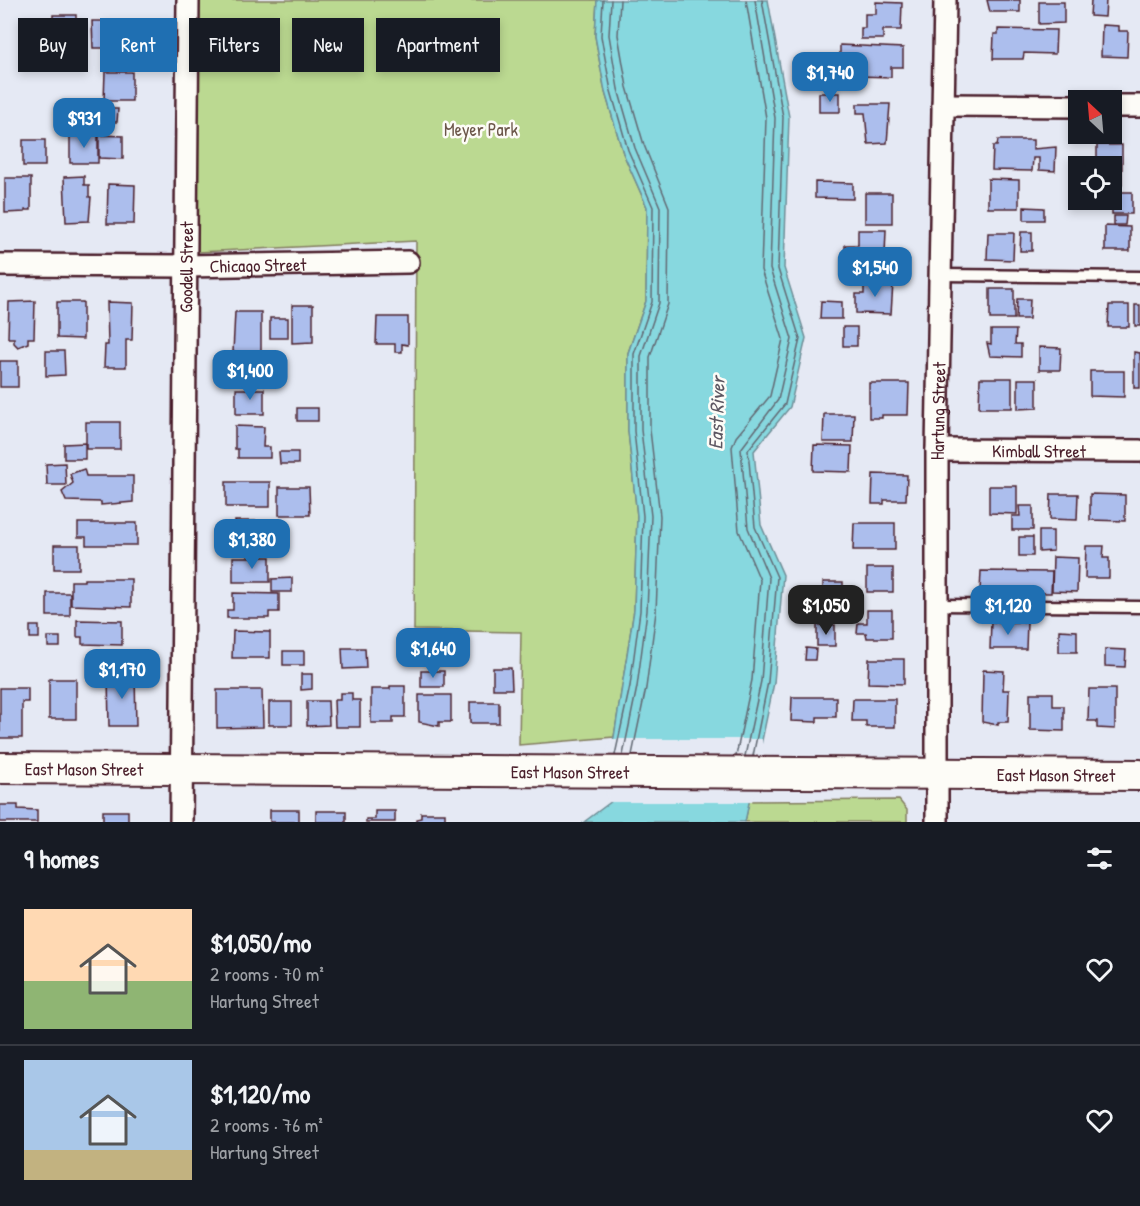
<!DOCTYPE html>
<html lang="en">
<head>
<meta charset="utf-8">
<style>
	body { margin:0; font-family:"Patrick Hand",sans-serif; background:#20242c; color:#f1f3f6; height:100vh; display:flex; flex-direction:column; font-size:22px; white-space:nowrap }
	* { box-sizing:border-box; margin:0 }
	p { font-size:20px; color:#9ea1a6 }
	.icon { flex:none; width:33px; height:33px; fill:none; stroke:currentColor; stroke-width:2; stroke-linecap:round; stroke-linejoin:round }
	.map { position:relative; height:822px; overflow:hidden }
	.sheet { display:flex; flex-direction:column; background:#171b24; flex:1 }
	.sheet>* { flex:none }
	.guide { position:absolute; left:18px; top:18px; width:600px; height:54px; display:flex; gap:12px }
	.needle { width:39px; rotate:334deg }
	.buttons { position:absolute; left:1068px; top:90px; display:grid; gap:12px }
	.buttons a { display:grid; place-items:center; width:54px; height:54px; border-radius:0px; background:#171b24; box-shadow:0 3px 9px #0003; font-size:30px }
	.price { position:absolute; translate:-50% -51px; padding:0 14px; border-radius:12px; background:#1f6fb2; color:#fff; font-size:20px; line-height:39px; filter:drop-shadow(0 2px 3px #0008) }
	.price::after { content:''; position:absolute; left:50%; top:36px; width:18px; height:14px; margin-left:-9px; background:inherit; clip-path:polygon(0 0,100% 0,50% 100%) }
	.price.current { background:#222; color:#fff }
	ul { padding:0; list-style:none }
	li { display:flex; align-items:center; gap:18px; height:150px; padding:0 24px }
	li+li { border-top:2px solid #363941 }
	li span { display:grid; place-items:center; flex:none; width:168px; height:120px; border-radius:0px; color:#555 }
	li>.icon { margin-inline-start:auto }
	span .icon { width:72px; height:72px; fill:#fffc; stroke-width:1 }
	li b { font-size:26px }
	h2 { display:flex; justify-content:space-between; align-items:center; height:72px; padding:0 24px; font-size:26px }
	.chip { padding:0 21px; border-radius:0px; background:#171b24; box-shadow:0 3px 9px #0003; font-size:21px; line-height:54px }
	.chip.current { background:#1f6fb2; color:#fff }
	.map>svg:first-child { display:block }
	.green { fill:#bbd991; stroke:#827c5e; stroke-width:1.5 }
	.water { fill:#87d8df; stroke:#6f8e97; stroke-width:1.5 }
	.pier { fill:#e5e9f4 }
	.lines { fill:none; stroke-linecap:round; stroke-linejoin:round }
	.shore { stroke:#626973; stroke-width:1.5 }
	.building { fill:#acbeed; stroke:#4a1f2b; stroke-width:1.5 }
	.service-casing { stroke:#4a1f2b; stroke-width:15 }
	.minor-casing { stroke:#4a1f2b; stroke-width:26 }
	.secondary-casing { stroke:#4a1f2b; stroke-width:34 }
	.service { stroke:#fdfcf7; stroke-width:10 }
	.minor { stroke:#fdfcf7; stroke-width:21 }
	.secondary { stroke:#fdfcf7; stroke-width:30 }
	.labels { text-anchor:middle; dominant-baseline:central; stroke-width:5; stroke-linejoin:round; paint-order:stroke }
	.park-label { font-size:18px; fill:#6c574a; stroke:#fdfcf7 }
	.street-label { font-size:18px; fill:#4a1f2b; stroke:#fdfcf7 }
	.water-label { font-size:20px; font-style:italic; fill:#5c5661; stroke:#fdfcf7 }
</style>
</head>
<body>
<div class="map">
<svg width="1140" height="822" viewBox="0 0 1140 822">
	<rect width="100%" height="100%" fill="#e5e9f4"/>
	<filter id="ink" filterUnits="userSpaceOnUse"><feTurbulence type="fractalNoise" baseFrequency=".0167" numOctaves="2"/><feDisplacementMap in="SourceGraphic" scale="12" xChannelSelector="R" yChannelSelector="G"/><feConvolveMatrix kernelMatrix="1 2 1 2 8 2 1 2 1" color-interpolation-filters="sRGB"/></filter>
	<g filter="url(#ink)">
		<g class="green">
			<polygon points="199,0 597,0 595,36 605,92 623,153 647,207 646,301 628,353 628,431 637,516 634,610 614,737 519,745 521,632 414,630 416,241 198,252"/>
			<polygon points="899,800 907,810 907,822 745,822 749,801"/>
		</g>
		<polygon class="water" points="597,0 768,0 789,117 784,268 806,338 790,407 754,451 761,525 783,575 774,683 745,822 584,822 612,801 604,771 614,737 634,610 637,516 628,431 628,353 646,301 647,207 623,153 605,92 595,36"/>
		<polygon class="pier" points="611,739 762,739 762,754 752,802 605,802 608,800 604,783 604,761"/>
		<g class="lines">
			<g class="shore">
				<polyline points="603,0 601,36 611,91 628,150 653,207 652,302 634,354 634,431 643,516 640,611 630,686 615,755"/>
				<polyline points="611,0 609,35 618,89 635,148 660,207 659,303 641,356 641,430 651,516 647,611 637,687 623,755"/>
				<polyline points="620,0 618,35 627,87 644,145 669,207 668,304 650,357 650,430 660,516 656,612 646,688 632,755"/>
				<polyline points="736,756 752,680 760,580 739,531 732,447 736,437 770,396 783,339 761,270 766,118 746,0"/>
				<polyline points="745,756 761,681 769,578 748,528 741,449 778,400 792,339 770,269 775,118 755,0"/>
				<polyline points="753,756 768,682 777,577 755,527 748,450 785,404 800,339 778,269 783,117 762,0"/>
			</g>
		</g>
		<g class="building">
			<polygon points="987,0 1020,0 1020,12 990,12"/>
			<polygon points="1091,0 1106,0 1105,17 1090,16"/>
			<polygon points="876,2 902,3 901,30 883,30 883,39 861,39 861,28 865,28 865,14 876,14"/>
			<polygon points="1039,2 1064,2 1064,23 1039,24"/>
			<rect x="53" y="15" width="23" height="15"/>
			<polygon points="92,21 126,21 126,48 93,48"/>
			<polygon points="1102,25 1119,26 1119,31 1128,31 1127,57 1101,56"/>
			<polygon points="998,29 1056,30 1055,54 1024,53 1023,59 993,59 994,34 998,34"/>
			<polygon points="840,45 903,48 903,67 891,67 891,77 858,76 858,64 840,64"/>
			<polygon points="105,72 132,72 132,101 104,101"/>
			<rect x="819" y="93" width="21" height="19"/>
			<polygon points="857,104 890,104 887,143 868,144 865,113 857,113"/>
			<polygon points="99,109 118,109 117,122 99,122"/>
			<rect x="70" y="135" width="28" height="28"/>
			<polygon points="99,135 123,136 123,159 99,158"/>
			<rect x="23" y="140" width="22" height="26"/>
			<polygon points="998,140 1033,140 1033,149 1056,147 1055,171 1039,170 1039,158 1033,158 1032,171 992,170 993,146 997,146"/>
			<polygon points="1097,145 1122,145 1122,185 1112,185 1112,166 1097,166"/>
			<polygon points="84,176 84,185 89,185 89,197 91,197 89,221 66,222 64,177"/>
			<polygon points="5,178 31,178 31,210 25,210 25,212 5,213"/>
			<polygon points="988,179 1019,180 1019,208 988,208"/>
			<polygon points="815,182 853,183 853,199 815,198"/>
			<polygon points="108,184 135,185 134,224 107,224"/>
			<rect x="1112" y="192" width="20" height="22"/>
			<rect x="865" y="193" width="27" height="30"/>
			<polygon points="1024,207 1044,208 1044,220 1024,220"/>
			<polygon points="1114,216 1126,216 1125,225 1114,225"/>
			<polygon points="1105,226 1130,227 1130,251 1105,251"/>
			<polygon points="858,230 886,230 885,254 881,254 881,265 845,265 845,245 858,245"/>
			<polygon points="1021,232 1032,232 1032,251 1020,251"/>
			<polygon points="988,233 1014,233 1013,260 987,259"/>
			<polygon points="864,280 893,283 891,314 856,313 856,294 864,294"/>
			<rect x="990" y="289" width="24" height="30"/>
			<polygon points="1017,299 1030,299 1029,319 1016,319"/>
			<polygon points="35,301 34,338 28,338 28,343 18,347 14,343 14,338 8,338 9,302"/>
			<polygon points="821,301 842,302 842,319 820,319"/>
			<polygon points="57,302 83,302 83,339 57,338"/>
			<polygon points="107,302 133,303 132,340 126,340 126,367 104,367 105,345 108,345"/>
			<polygon points="292,305 313,305 313,342 292,343"/>
			<polygon points="1109,305 1129,305 1129,327 1108,327"/>
			<rect x="1135" y="305" width="5" height="21"/>
			<polygon points="235,312 261,312 261,375 235,375 236,352 233,352"/>
			<polygon points="377,317 408,317 408,345 402,344 402,352 395,352 395,344 376,344"/>
			<rect x="270" y="318" width="18" height="20"/>
			<rect x="843" y="327" width="14" height="19"/>
			<polygon points="991,330 1016,330 1015,344 1021,344 1021,357 990,356 987,343 991,344"/>
			<polygon points="1039,347 1061,348 1060,370 1039,370"/>
			<polygon points="46,351 64,351 65,375 46,376"/>
			<polygon points="1134,352 1140,353 1140,388 1134,388"/>
			<rect x="0" y="361" width="18" height="26"/>
			<polygon points="1090,371 1124,371 1124,397 1090,396"/>
			<polygon points="980,378 1012,378 1012,408 979,408"/>
			<polygon points="1018,379 1037,379 1037,408 1018,409"/>
			<polygon points="869,383 909,383 908,415 882,415 882,418 869,418"/>
			<rect x="236" y="389" width="28" height="25"/>
			<rect x="297" y="408" width="21" height="13"/>
			<polygon points="824,414 854,414 853,442 823,442"/>
			<rect x="86" y="422" width="34" height="27"/>
			<polygon points="235,426 264,427 263,447 270,447 270,458 238,458 238,449 235,449"/>
			<polygon points="85,443 85,459 64,459 64,444"/>
			<polygon points="814,445 852,446 851,472 813,471"/>
			<polygon points="279,452 298,452 298,464 280,464"/>
			<polygon points="65,463 66,485 47,485 46,464"/>
			<polygon points="84,469 86,476 133,476 133,502 101,505 101,502 66,501 62,492 73,483 70,474"/>
			<polygon points="873,474 907,475 906,500 884,500 884,504 872,504"/>
			<rect x="226" y="482" width="44" height="25"/>
			<polygon points="989,486 1017,486 1017,514 989,513"/>
			<polygon points="279,487 309,487 310,515 279,515"/>
			<polygon points="1051,494 1078,494 1077,520 1050,519"/>
			<polygon points="1090,494 1125,495 1125,521 1090,520"/>
			<polygon points="1019,506 1033,506 1033,530 1012,530 1012,516 1020,516"/>
			<polygon points="235,521 270,521 270,545 228,544 228,532 235,532"/>
			<polygon points="78,523 137,523 137,545 86,545 86,537 78,537"/>
			<polygon points="854,523 895,523 895,550 853,550"/>
			<polygon points="1039,531 1053,531 1053,551 1039,552"/>
			<rect x="1019" y="537" width="14" height="19"/>
			<rect x="54" y="545" width="25" height="24"/>
			<polygon points="1086,546 1104,546 1103,558 1109,558 1109,578 1085,578"/>
			<rect x="233" y="557" width="37" height="25"/>
			<polygon points="1053,557 1078,558 1077,592 1052,591"/>
			<rect x="867" y="568" width="26" height="24"/>
			<polygon points="981,571 1052,572 1051,593 980,592"/>
			<polygon points="292,578 292,592 272,592 272,579"/>
			<polygon points="84,579 131,579 131,607 71,605 71,581 84,581"/>
			<rect x="823" y="582" width="20" height="22"/>
			<rect x="47" y="593" width="23" height="23"/>
			<polygon points="233,593 279,594 279,612 269,612 269,618 227,618 227,610 233,610"/>
			<polygon points="867,610 892,610 892,638 867,638 866,633 857,633 858,623 867,623"/>
			<polygon points="77,620 122,621 122,645 82,644 82,637 77,637"/>
			<polygon points="991,622 1027,622 1026,649 990,649"/>
			<rect x="817" y="625" width="18" height="21"/>
			<rect x="30" y="626" width="9" height="12"/>
			<polygon points="1059,630 1077,631 1077,652 1059,652"/>
			<polygon points="233,631 270,632 270,658 232,658"/>
			<rect x="48" y="637" width="12" height="10"/>
			<polygon points="342,648 365,648 366,668 343,669"/>
			<polygon points="806,648 816,649 815,660 805,660"/>
			<polygon points="1105,649 1126,650 1125,667 1105,666"/>
			<rect x="283" y="651" width="21" height="14"/>
			<polygon points="91,653 110,653 110,675 105,675 106,682 95,682 95,675 91,675"/>
			<polygon points="869,659 904,659 904,684 868,683"/>
			<polygon points="493,668 511,668 512,689 493,689"/>
			<polygon points="983,670 1004,671 1003,690 1009,690 1008,722 998,722 998,725 982,722"/>
			<polygon points="113,671 126,671 126,676 135,676 136,726 109,726 108,677 113,677"/>
			<rect x="421" y="671" width="23" height="16"/>
			<polygon points="301,674 312,674 312,689 301,690"/>
			<rect x="49" y="679" width="27" height="40"/>
			<polygon points="390,686 405,686 405,717 393,717 393,723 371,723 371,689 390,689"/>
			<polygon points="0,688 28,688 28,702 22,702 22,738 0,738"/>
			<polygon points="1089,689 1115,689 1115,729 1097,728 1097,721 1088,721"/>
			<polygon points="217,690 262,690 263,727 217,728"/>
			<polygon points="340,693 352,693 352,700 360,700 360,727 335,727 334,700 340,700"/>
			<polygon points="1030,693 1053,693 1053,706 1064,706 1064,731 1030,730"/>
			<polygon points="419,695 451,695 451,722 439,722 439,726 419,722"/>
			<polygon points="792,697 836,697 836,717 817,717 817,722 791,721"/>
			<polygon points="853,699 895,699 895,727 866,727 866,721 852,721"/>
			<polygon points="307,701 328,701 329,725 307,726"/>
			<rect x="269" y="702" width="23" height="23"/>
			<rect x="470" y="702" width="29" height="21"/>
			<polygon points="0,805 18,805 18,809 37,810 37,822 0,822"/>
			<rect x="270" y="810" width="29" height="12"/>
			<rect x="103" y="811" width="25" height="11"/>
			<rect x="316" y="811" width="30" height="11"/>
			<polygon points="375,811 395,811 395,822 366,822 366,819 375,819"/>
			<polygon points="421,813 445,813 445,822 416,822 416,819 421,818"/>
		</g>
		<g class="lines">
			<defs>
				<g id="service">
					<polyline points="940,275 1140,277"/>
					<polyline points="938,605 1140,607"/>
				</g>
				<g id="minor">
					<polyline points="943,105 1078,106"/>
					<polyline points="1112,106 1140,106"/>
					<path id="s1" d="M0,265L186,266L408,262"/>
					<path id="s2" d="M937,450L1140,451"/>
					<path id="s3" d="M181,822L188,0"/>
					<path id="s4" d="M937,822V450L945,0"/>
				</g>
				<g id="secondary">
					<path id="s5" d="M0,768L1140,775"/>
				</g>
			</defs>
			<use href="#service" class="service-casing"/>
			<use href="#minor" class="minor-casing"/>
			<use href="#secondary" class="secondary-casing"/>
			<use href="#service" class="service"/>
			<use href="#minor" class="minor"/>
			<use href="#secondary" class="secondary"/>
		</g>
	</g>
	<g class="labels">
		<g class="park-label">
			<text x="481" y="129">Meyer Park</text>
		</g>
		<g class="street-label">
			<text stroke="none"><textPath href="#s1" startOffset="258">Chicago Street</textPath></text>
			<text stroke="none"><textPath href="#s3" startOffset="555">Goodell Street</textPath></text>
			<text stroke="none"><textPath href="#s4" startOffset="411">Hartung Street</textPath></text>
			<text stroke="none"><textPath href="#s2" startOffset="102">Kimball Street</textPath></text>
			<text stroke="none"><textPath href="#s5" startOffset="84">East Mason Street</textPath></text>
			<text stroke="none"><textPath href="#s5" startOffset="570">East Mason Street</textPath></text>
			<text stroke="none"><textPath href="#s5" startOffset="1056">East Mason Street</textPath></text>
		</g>
		<g class="water-label">
			<text transform="translate(716 413) rotate(-88)">East River</text>
		</g>
	</g>
</svg>
<div class="buttons">
<a><svg class="needle" viewBox="-14 -14 28 28"><path d="M0-13l5 13h-10z" fill="#e53935"/><path d="M0 13l5-13h-10z" fill="#9ea1a6"/></svg></a>
<a><svg class="icon" aria-label="locate" viewBox="0 0 24 24"><circle cx="12" cy="12" r="6"/><path d="M12 2v4M12 18v4M2 12h4M18 12h4"/></svg></a>
</div>
<b class="price" style="left:830px;top:103px">$1,740</b>
<b class="price" style="left:84px;top:149px">$931</b>
<b class="price" style="left:875px;top:298px">$1,540</b>
<b class="price" style="left:250px;top:401px">$1,400</b>
<b class="price" style="left:252px;top:570px">$1,380</b>
<b class="price current" style="left:826px;top:636px">$1,050</b>
<b class="price" style="left:1008px;top:636px">$1,120</b>
<b class="price" style="left:433px;top:679px">$1,640</b>
<b class="price" style="left:122px;top:700px">$1,170</b>
<div class="guide">
<a class="chip">Buy</a>
<a class="chip current">Rent</a>
<a class="chip">Filters</a>
<a class="chip">New</a>
<a class="chip">Apartment</a>
</div>
</div>
<section class="sheet">
<h2>9 homes<svg class="icon" aria-label="filters" viewBox="0 0 24 24"><path d="M4 7h16M4 17h16"/><circle cx="9" cy="7" r="2"/><circle cx="15" cy="17" r="2"/></svg></h2>
<ul>
<li><span style="background:linear-gradient(#ffd9b3 60%,#8fb573 0)"><svg class="icon" aria-label="home" viewBox="0 0 24 24"><path d="M3 11l9-7 9 7M6 9v11h12V9"/></svg></span><div><b>$1,050/mo</b><p>2 rooms · 70 m²</p><p>Hartung Street</p></div><svg class="icon" aria-label="heart" viewBox="0 0 24 24"><path d="M12 20l-8-8c-3-5 5-10 8-4 3-6 11-1 8 4z"/></svg></li>
<li><span style="background:linear-gradient(#a9c7e8 75%,#c2b280 0)"><svg class="icon" aria-label="home" viewBox="0 0 24 24"><path d="M3 11l9-7 9 7M6 9v11h12V9"/></svg></span><div><b>$1,120/mo</b><p>2 rooms · 76 m²</p><p>Hartung Street</p></div><svg class="icon" aria-label="heart" viewBox="0 0 24 24"><path d="M12 20l-8-8c-3-5 5-10 8-4 3-6 11-1 8 4z"/></svg></li>
</ul>
</section>
</body>
</html>
